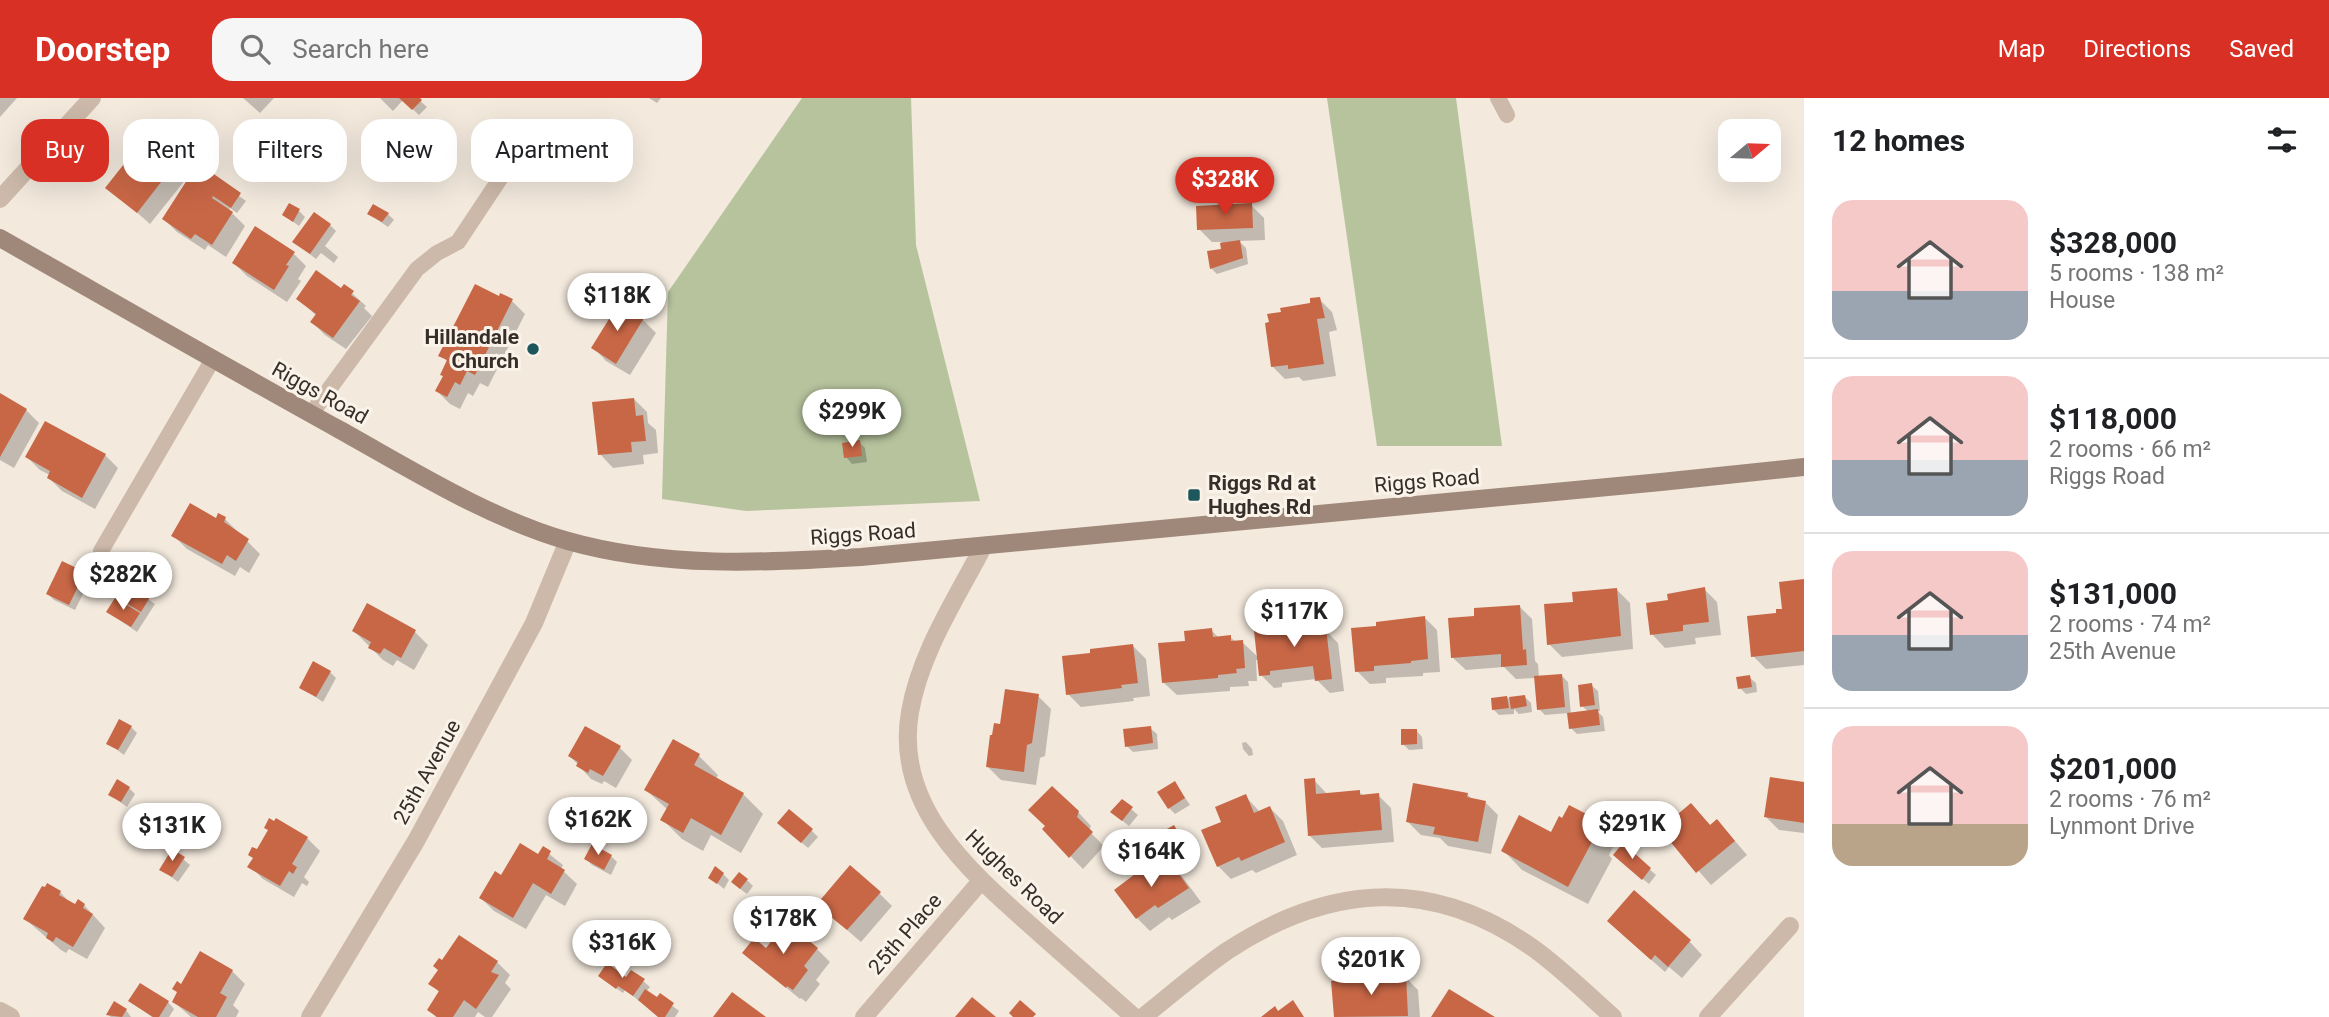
<!DOCTYPE html>
<html lang="en">
<head>
<meta charset="utf-8">
<style>
	body { margin:0; font-family:Roboto,sans-serif; background:#f6f6f6; color:#202124; height:100vh; display:flex; flex-direction:column; font-size:26px; white-space:nowrap }
	* { box-sizing:border-box; margin:0 }
	p { font-size:23px; color:#757577 }
	.icon { flex:none; width:38px; height:38px; fill:none; stroke:currentColor; stroke-width:2; stroke-linecap:round; stroke-linejoin:round }
	.map { position:relative; flex:1; overflow:hidden }
	.side { display:flex; flex-direction:column; background:#fff; width:525px }
	.side>* { flex:none }
	.hud { position:absolute; left:21px; top:21px; width:665px; height:63px; display:flex; gap:14px }
	.needle { width:46px; rotate:71deg }
	.buttons { position:absolute; left:1718px; top:21px; display:grid; gap:14px }
	.buttons a { display:grid; place-items:center; width:63px; height:63px; border-radius:14px; background:#fff; box-shadow:0 7px 28px #0002; font-size:35px }
	.price { position:absolute; translate:-50% -60px; padding:0 16px; border-radius:24px; background:#fff; color:#222; font-size:23px; line-height:46px; filter:drop-shadow(0 2px 4px #0008) }
	.price::after { content:''; position:absolute; left:50%; top:42px; width:21px; height:16px; margin-left:-10px; background:inherit; clip-path:polygon(0 0,100% 0,50% 100%) }
	.price.active { background:#d93025; color:#fff }
	ul { padding:0; list-style:none }
	li { display:flex; align-items:center; gap:21px; height:175px; padding:0 28px }
	li+li { border-top:2px solid #e0e0e0 }
	li span { display:grid; place-items:center; flex:none; width:196px; height:140px; border-radius:21px; color:#555 }
	li>.icon { margin-inline-start:auto }
	span .icon { width:84px; height:84px; fill:#fffc; stroke-width:1 }
	li b { font-size:30px }
	h2 { display:flex; justify-content:space-between; align-items:center; height:84px; padding:0 28px; font-size:30px }
	.chip { padding:0 24px; border-radius:21px; background:#fff; box-shadow:0 7px 28px #0002; font-size:24px; line-height:63px }
	.chip.active { background:#d93025; color:#fff }
	header { display:flex; align-items:center; gap:42px; box-sizing:border-box; height:98px; padding:0 35px; background:#d93025; color:#fff }
	header strong { font-size:33px }
	nav { display:flex; gap:38px; margin-inline-start:auto; font-size:24px }
	.search { width:490px; height:63px; background:#f6f6f6; display:flex; align-items:center; gap:18px; box-sizing:border-box; padding:0 24px; border-radius:21px; color:#757577; font-size:26px }
	main { display:flex; flex:1; min-height:0 }
	.map>svg:first-child { display:block }
	.green { fill:#b6c39d }
	.shadow { fill:#0003 }
	.building { fill:#c86746 }
	.lines { fill:none; stroke-linecap:round; stroke-linejoin:round }
	.lane { stroke:#ccb9a9; stroke-width:16 }
	.street { stroke:#ccb9a9; stroke-width:18 }
	.secondary { stroke:#9f887a; stroke-width:18 }
	.poi-dot { fill:#1d565b; stroke:#faf3ea; stroke-width:2.5 }
	.labels { text-anchor:middle; dominant-baseline:central; stroke-width:6; stroke-linejoin:round; paint-order:stroke }
	.poi-label { font-size:21px; font-weight:bold; fill:#382e29; stroke:#faf3ea; text-anchor:end }
	.street-label { font-size:21px; fill:#382e29; stroke:#faf3ea }
</style>
</head>
<body>
<header>
<strong>Doorstep</strong>
<div class="search"><svg class="icon" aria-label="search" viewBox="0 0 24 24"><circle cx="10" cy="10" r="6"/><path d="M15 15l6 6"/></svg>Search here</div>
<nav><a>Map</a><a>Directions</a><a>Saved</a></nav>
</header>
<main>
<div class="map">
<svg width="1804" height="919" viewBox="0 0 1804 919">
	<rect width="100%" height="100%" fill="#f3e9dd"/>
	<g class="green">
		<polygon points="802,0 911,0 916,147 980,403 746,413 662,401 668,194"/>
		<polygon points="1327,0 1456,0 1502,348 1377,348"/>
	</g>
	<g class="shadow">
		<polygon points="0,0 17,0 0,19"/>
		<polygon points="243,0 274,0 260,15"/>
		<polygon points="380,0 417,0 427,9 419,17 403,2 393,13"/>
		<polygon points="649,0 661,0 657,5"/>
		<polygon points="193,25 205,37 199,44 187,33"/>
		<polygon points="265,46 283,58 276,72 258,60"/>
		<polygon points="184,54 198,68 246,103 237,115 230,110 229,112 245,128 226,159 208,147 205,152 177,134 164,121 192,78 190,76 150,126 108,89"/>
		<polygon points="329,57 342,70 339,73 325,60"/>
		<polygon points="1251,107 1264,120 1265,142 1239,143 1246,150 1248,166 1217,176 1211,170 1223,152 1221,144 1212,144 1199,131"/>
		<polygon points="299,113 305,119 299,128 284,117"/>
		<polygon points="369,116 388,116 394,122 388,129"/>
		<polygon points="330,127 336,133 325,148 338,159 334,165 321,155 316,161 294,144"/>
		<polygon points="293,155 306,168 298,181 301,183 287,204 247,178 234,165"/>
		<polygon points="344,188 366,208 364,210 372,218 346,251 325,237 312,224 317,218 298,201 341,192"/>
		<polygon points="500,201 512,203 525,216 488,289 480,285 473,298 468,295 460,311 450,306 437,293 444,279 448,264 441,257"/>
		<polygon points="1319,201 1332,214 1337,232 1329,234 1336,278 1303,283 1299,279 1285,281 1272,268 1312,206"/>
		<polygon points="643,222 656,235 630,277 606,263 594,250"/>
		<polygon points="0,297 26,312 39,325 14,370 0,362"/>
		<polygon points="634,301 647,314 648,325 656,332 658,355 643,357 644,366 613,370 600,356"/>
		<polygon points="859,344 865,350 867,364 852,366 846,359"/>
		<polygon points="105,357 118,370 95,411 62,393 49,380 50,377 40,372 27,359"/>
		<polygon points="225,421 260,456 249,475 240,469 235,478 187,451 174,438"/>
		<polygon points="135,466 160,469 166,476 162,483 141,472"/>
		<polygon points="84,476 90,482 75,512 54,502 48,496"/>
		<polygon points="1804,484 1804,567 1766,571 1753,558 1778,517"/>
		<polygon points="126,486 155,506 137,534 108,514"/>
		<polygon points="1704,491 1717,504 1721,537 1695,540 1696,546 1665,550 1652,536 1670,503"/>
		<polygon points="1617,492 1630,505 1633,551 1562,559 1549,546 1575,505"/>
		<polygon points="1519,508 1532,521 1535,563 1538,566 1539,580 1562,578 1568,584 1571,617 1589,614 1582,608 1591,587 1598,593 1600,613 1597,613 1603,619 1605,633 1577,636 1571,630 1569,615 1545,617 1539,611 1536,580 1516,581 1504,569 1466,572 1452,559 1476,520"/>
		<polygon points="1424,519 1437,532 1440,574 1423,575 1423,578 1386,580 1386,585 1370,586 1357,573 1378,529"/>
		<polygon points="1309,524 1318,533 1325,532 1338,545 1344,593 1330,595 1316,581 1282,585 1282,589 1274,590 1261,577 1259,562 1256,562 1257,583 1248,583 1249,588 1230,589 1230,593 1177,597 1163,584 1187,545 1211,532 1219,540 1230,539 1236,544 1242,544 1259,560 1286,531"/>
		<polygon points="354,533 415,534 428,547 414,572 397,562 393,568 383,562"/>
		<polygon points="1133,548 1146,561 1150,598 1133,600 1134,603 1081,609 1068,596"/>
		<polygon points="330,574 336,580 323,604 302,590"/>
		<polygon points="1749,579 1756,585 1757,594 1746,596 1740,590"/>
		<polygon points="1038,598 1051,611 1045,658 1040,660 1036,687 1001,682 988,669 1002,628"/>
		<polygon points="1507,599 1512,604 1525,599 1531,605 1532,614 1519,616 1514,611 1514,616 1499,617 1493,611"/>
		<polygon points="131,629 137,635 124,657 108,645"/>
		<polygon points="1150,630 1157,636 1158,651 1133,654 1127,648"/>
		<polygon points="1416,632 1422,639 1423,651 1409,652 1403,646"/>
		<polygon points="673,643 699,658 718,677 716,681 743,696 763,716 741,755 711,737 703,753 682,741 663,722 668,712 646,692"/>
		<polygon points="1246,644 1252,651 1253,657 1249,658 1243,651 1242,645"/>
		<polygon points="619,649 632,662 616,690 604,683 602,686 591,681 570,658"/>
		<polygon points="1314,682 1327,696 1359,694 1364,698 1378,697 1391,710 1394,744 1322,750 1309,737"/>
		<polygon points="1175,685 1190,707 1175,716 1169,710"/>
		<polygon points="1804,686 1804,735 1779,732 1766,719"/>
		<polygon points="129,690 135,696 127,709 110,697"/>
		<polygon points="1467,696 1473,702 1485,704 1498,717 1491,756 1448,748 1440,740 1421,737 1408,724"/>
		<polygon points="1245,698 1260,714 1270,710 1283,723 1297,757 1256,775 1252,772 1231,781 1218,768 1224,725"/>
		<polygon points="1122,703 1138,717 1129,728 1119,720"/>
		<polygon points="1691,707 1711,728 1729,736 1747,757 1711,787 1662,731"/>
		<polygon points="181,714 193,732 181,741 175,735"/>
		<polygon points="1078,714 1091,728 1089,733 1104,748 1083,771 1044,731"/>
		<polygon points="1597,724 1616,743 1609,757 1612,761 1588,806 1522,772 1503,752"/>
		<polygon points="1174,729 1193,757 1182,763 1176,757"/>
		<polygon points="785,731 812,733 818,739 808,750"/>
		<polygon points="270,733 307,740 320,753 304,779 309,784 307,788 302,785 294,799 263,781 250,768"/>
		<polygon points="1623,748 1656,777 1649,786 1621,763"/>
		<polygon points="543,751 563,767 561,771 577,786 565,808 546,797 526,831 494,813 481,800 502,779 539,758"/>
		<polygon points="611,758 617,764 611,777 592,767 586,761"/>
		<polygon points="183,761 190,767 178,784 161,771"/>
		<polygon points="1168,764 1181,777 1201,804 1172,822 1169,819 1150,833 1137,820 1148,778"/>
		<polygon points="723,776 729,782 724,791 710,779"/>
		<polygon points="747,782 753,788 747,796 739,790"/>
		<polygon points="60,794 72,807 84,807 105,830 87,861 69,851 66,855 61,852 25,821"/>
		<polygon points="879,795 892,808 861,844 832,819"/>
		<polygon points="1622,836 1690,844 1702,857 1682,880 1669,869 1665,874"/>
		<polygon points="817,851 830,864 816,882 820,886 806,904 801,900 800,901 744,855"/>
		<polygon points="497,864 510,877 505,885 511,891 492,919 485,919 478,914 475,919 436,919 429,911 440,895 431,886"/>
		<polygon points="232,873 245,886 233,907 239,913 236,919 191,919 174,904 182,888"/>
		<polygon points="1405,879 1418,892 1420,919 1336,919 1333,884"/>
		<polygon points="626,881 643,883 650,889 646,894 658,902 660,898 679,913 675,919 660,919 625,892 623,895 606,883"/>
		<polygon points="130,903 168,904 174,911 169,919 152,919"/>
		<polygon points="126,912 131,919 111,919 108,917"/>
	</g>
	<g class="building">
		<polygon points="399,0 420,0 422,2 412,12"/>
		<polygon points="193,22 201,29 192,39 184,33"/>
		<polygon points="154,28 186,52 137,115 105,90"/>
		<polygon points="265,44 278,50 269,67 256,61"/>
		<polygon points="198,65 241,95 231,110 213,98 212,100 233,114 212,147 195,136 191,141 162,121"/>
		<polygon points="289,105 300,111 293,124 282,117"/>
		<polygon points="1252,105 1253,130 1197,132 1196,108"/>
		<polygon points="373,106 389,115 382,124 367,116"/>
		<polygon points="314,114 331,126 310,156 292,144"/>
		<polygon points="255,128 295,154 286,167 289,168 274,192 232,165"/>
		<polygon points="1240,142 1243,160 1210,171 1207,153 1221,151 1220,145"/>
		<polygon points="316,172 341,190 344,186 354,193 351,197 360,203 333,240 310,224 316,216 296,201"/>
		<polygon points="475,186 499,198 500,195 513,201 475,277 467,273 460,287 455,284 447,299 435,293 443,278 440,277 447,262 438,258"/>
		<polygon points="1320,199 1325,220 1317,221 1324,266 1288,271 1288,267 1271,269 1265,225 1269,224 1267,216 1281,214 1280,210 1310,205 1310,200"/>
		<polygon points="619,205 644,220 616,266 591,250"/>
		<polygon points="0,295 27,311 0,359"/>
		<polygon points="634,300 636,318 643,317 646,343 631,344 632,354 598,357 592,304"/>
		<polygon points="45,323 106,356 82,400 47,380 50,373 25,359"/>
		<polygon points="860,342 862,358 844,360 842,345"/>
		<polygon points="190,405 216,420 218,415 226,419 224,424 249,441 236,463 227,457 222,466 171,438"/>
		<polygon points="138,456 161,468 156,478 133,467"/>
		<polygon points="62,463 85,474 69,507 46,496"/>
		<polygon points="1804,481 1804,553 1751,559 1747,518 1776,515 1776,511 1782,511 1779,484"/>
		<polygon points="125,484 150,499 141,514 116,499"/>
		<polygon points="1705,489 1709,524 1683,527 1683,533 1650,537 1646,505 1668,502 1667,496"/>
		<polygon points="1617,490 1621,538 1547,547 1544,506 1573,504 1572,494"/>
		<polygon points="115,500 140,515 131,529 106,514"/>
		<polygon points="367,505 416,532 401,560 384,550 380,556 368,550 371,544 352,533"/>
		<polygon points="1520,507 1523,552 1526,551 1527,567 1501,569 1501,556 1451,560 1448,520 1474,518 1474,510"/>
		<polygon points="1425,518 1428,561 1411,563 1411,565 1374,568 1374,573 1355,574 1351,530 1376,528 1376,524"/>
		<polygon points="1309,522 1311,532 1326,530 1332,581 1315,583 1313,568 1270,573 1270,577 1259,578 1254,533 1284,529 1284,525"/>
		<polygon points="1212,530 1213,539 1231,537 1231,543 1243,542 1245,570 1236,571 1237,575 1218,577 1218,580 1162,585 1158,545 1185,543 1184,533"/>
		<polygon points="1133,546 1138,585 1121,587 1122,590 1066,597 1062,558 1090,555 1090,551"/>
		<polygon points="313,563 331,573 316,599 299,590"/>
		<polygon points="1562,576 1565,609 1537,612 1534,578"/>
		<polygon points="1750,577 1752,589 1738,591 1736,579"/>
		<polygon points="1592,585 1595,607 1580,609 1578,587"/>
		<polygon points="1005,591 1039,596 1032,645 1027,647 1024,674 986,669 990,637 992,637 994,625 1000,626"/>
		<polygon points="1525,597 1527,608 1511,611 1509,599"/>
		<polygon points="1507,598 1509,610 1492,612 1491,600"/>
		<polygon points="1598,611 1600,627 1569,631 1567,615"/>
		<polygon points="119,621 132,628 118,652 106,646"/>
		<polygon points="585,628 621,648 603,678 590,671 588,675 576,668 578,664 568,658"/>
		<polygon points="1151,628 1153,645 1125,649 1123,631"/>
		<polygon points="1401,631 1417,631 1417,646 1401,647"/>
		<polygon points="673,641 700,656 694,667 744,695 721,737 691,720 683,735 660,722 669,706 644,692"/>
		<polygon points="1770,679 1804,684 1804,725 1764,719"/>
		<polygon points="1315,680 1316,696 1360,692 1360,697 1379,695 1382,732 1308,738 1304,681"/>
		<polygon points="117,681 130,689 121,704 108,697"/>
		<polygon points="1175,683 1185,700 1168,711 1157,694"/>
		<polygon points="1413,685 1468,695 1467,699 1486,703 1478,744 1433,736 1435,729 1406,724"/>
		<polygon points="1052,688 1079,713 1077,719 1093,734 1069,760 1042,731 1045,728 1028,712"/>
		<polygon points="1246,696 1254,715 1270,708 1285,744 1241,763 1239,759 1217,769 1201,732 1221,724 1215,709"/>
		<polygon points="1122,701 1133,709 1122,723 1110,714"/>
		<polygon points="1691,705 1710,727 1717,721 1735,743 1696,775 1660,731"/>
		<polygon points="175,706 189,725 174,736 161,718"/>
		<polygon points="1569,707 1598,722 1590,738 1594,740 1568,789 1501,753 1519,717 1551,734 1559,718 1562,720"/>
		<polygon points="789,711 813,731 801,745 777,725"/>
		<polygon points="269,720 274,723 276,720 308,739 292,766 297,769 293,776 289,773 280,788 247,769 253,760 248,757 252,749 257,751 268,732 264,730"/>
		<polygon points="1174,727 1188,750 1175,758 1160,735"/>
		<polygon points="520,745 538,756 543,748 551,753 547,761 565,772 551,796 533,785 513,820 479,800 495,773 501,777"/>
		<polygon points="1623,745 1651,770 1642,782 1613,757"/>
		<polygon points="592,746 612,757 604,772 584,761"/>
		<polygon points="172,751 185,759 172,779 159,772"/>
		<polygon points="1168,761 1189,790 1158,810 1155,807 1136,821 1114,792 1143,770 1148,776"/>
		<polygon points="850,767 881,794 847,832 816,807"/>
		<polygon points="715,768 724,775 717,786 708,780"/>
		<polygon points="739,774 748,781 740,791 731,784"/>
		<polygon points="47,785 61,793 59,797 75,806 78,801 85,806 83,810 93,816 73,849 56,839 53,844 46,840 48,835 23,821 42,788 45,789"/>
		<polygon points="1634,792 1691,842 1668,869 1655,857 1651,862 1607,823"/>
		<polygon points="786,824 818,850 804,868 808,872 793,892 787,888 786,890 742,855 754,840 766,850"/>
		<polygon points="459,837 498,863 491,874 499,877 476,911 464,902 453,919 437,919 427,912 439,893 428,886 438,872 433,868 439,860 442,862"/>
		<polygon points="200,853 233,872 220,895 227,899 216,919 198,919 172,904 177,894 172,891 177,883 181,886"/>
		<polygon points="607,865 626,879 631,872 645,881 633,898 618,888 616,891 598,878"/>
		<polygon points="1406,877 1408,918 1334,919 1331,883"/>
		<polygon points="140,885 169,903 159,919 153,919 128,903"/>
		<polygon points="645,891 657,899 660,895 674,905 665,919 658,919 638,902"/>
		<polygon points="1449,891 1495,919 1431,919"/>
		<polygon points="732,894 766,919 713,919"/>
		<polygon points="972,899 996,919 955,919"/>
		<polygon points="1020,902 1036,916 1033,919 1013,919 1009,915"/>
		<polygon points="1293,902 1304,919 1261,919 1275,908 1278,913"/>
		<polygon points="114,903 127,911 122,919 106,917"/>
	</g>
	<g class="lines">
		<g class="lane">
			<polyline points="1498,0 1507,17"/>
			<polyline points="311,316 417,171 437,155 458,144 523,46"/>
			<polyline points="101,453 213,261"/>
		</g>
		<g class="street">
			<polyline points="0,101 92,0"/>
			<path d="M983,449C956,501 920,555 910,614C893,711 974,777 1038,834C1070,862 1102,891 1134,919"/>
			<polyline points="0,913 11,919"/>
			<polyline points="310,919 416,743 534,525 568,443"/>
			<polyline points="864,919 981,783"/>
			<path d="M1143,919C1171,897 1198,873 1227,853C1329,786 1431,778 1533,850C1561,870 1587,896 1613,919"/>
			<polyline points="1708,919 1790,828"/>
		</g>
		<path class="secondary" d="M0,140C113,204 226,269 340,332C412,372 488,420 568,443C663,470 764,465 861,459L1661,384L1804,369"/>
	</g>
	<g class="poi-dot">
		<circle cx="533" cy="251" r="7"/>
		<rect x="1187" y="390" width="14" height="14" rx="3.5"/>
	</g>
	<g class="labels">
		<g class="poi-label">
			<text x="519" y="239">Hillandale<tspan x="519" dy="24">Church</tspan></text>
			<text x="1208" y="385" text-anchor="start">Riggs Rd at<tspan x="1208" dy="24">Hughes Rd</tspan></text>
		</g>
		<g class="street-label">
			<text transform="translate(320 295) rotate(29)">Riggs Road</text>
			<text transform="translate(1427 383) rotate(-5)">Riggs Road</text>
			<text transform="translate(863 436) rotate(-4)">Riggs Road</text>
			<text transform="translate(427 674) rotate(-61)">25th Avenue</text>
			<text transform="translate(1014 779) rotate(44)">Hughes Road</text>
			<text transform="translate(905 836) rotate(-49)">25th Place</text>
		</g>
	</g>
</svg>
<div class="buttons">
<a><svg class="needle" viewBox="-14 -14 28 28"><path d="M0-13l5 13h-10z" fill="#e53935"/><path d="M0 13l5-13h-10z" fill="#757577"/></svg></a>
</div>
<b class="price active" style="left:1225px;top:119px">$328K</b>
<b class="price" style="left:617px;top:235px">$118K</b>
<b class="price" style="left:852px;top:351px">$299K</b>
<b class="price" style="left:123px;top:514px">$282K</b>
<b class="price" style="left:1294px;top:551px">$117K</b>
<b class="price" style="left:598px;top:759px">$162K</b>
<b class="price" style="left:1632px;top:763px">$291K</b>
<b class="price" style="left:172px;top:765px">$131K</b>
<b class="price" style="left:1151px;top:791px">$164K</b>
<b class="price" style="left:783px;top:858px">$178K</b>
<b class="price" style="left:622px;top:882px">$316K</b>
<b class="price" style="left:1371px;top:899px">$201K</b>
<div class="hud">
<a class="chip active">Buy</a>
<a class="chip">Rent</a>
<a class="chip">Filters</a>
<a class="chip">New</a>
<a class="chip">Apartment</a>
</div>
</div>
<section class="side">
<h2>12 homes<svg class="icon" aria-label="filters" viewBox="0 0 24 24"><path d="M4 7h16M4 17h16"/><circle cx="9" cy="7" r="2"/><circle cx="15" cy="17" r="2"/></svg></h2>
<ul>
<li><span style="background:linear-gradient(#f6c9c9 65%,#9aa5b1 0)"><svg class="icon" aria-label="home" viewBox="0 0 24 24"><path d="M3 11l9-7 9 7M6 9v11h12V9"/></svg></span><div><b>$328,000</b><p>5 rooms · 138 m²</p><p>House</p></div></li>
<li><span style="background:linear-gradient(#f6c9c9 60%,#9aa5b1 0)"><svg class="icon" aria-label="home" viewBox="0 0 24 24"><path d="M3 11l9-7 9 7M6 9v11h12V9"/></svg></span><div><b>$118,000</b><p>2 rooms · 66 m²</p><p>Riggs Road</p></div></li>
<li><span style="background:linear-gradient(#f6c9c9 60%,#9aa5b1 0)"><svg class="icon" aria-label="home" viewBox="0 0 24 24"><path d="M3 11l9-7 9 7M6 9v11h12V9"/></svg></span><div><b>$131,000</b><p>2 rooms · 74 m²</p><p>25th Avenue</p></div></li>
<li><span style="background:linear-gradient(#f6c9c9 70%,#b9a48a 0)"><svg class="icon" aria-label="home" viewBox="0 0 24 24"><path d="M3 11l9-7 9 7M6 9v11h12V9"/></svg></span><div><b>$201,000</b><p>2 rooms · 76 m²</p><p>Lynmont Drive</p></div></li>
</ul>
</section>
</main>
</body>
</html>
